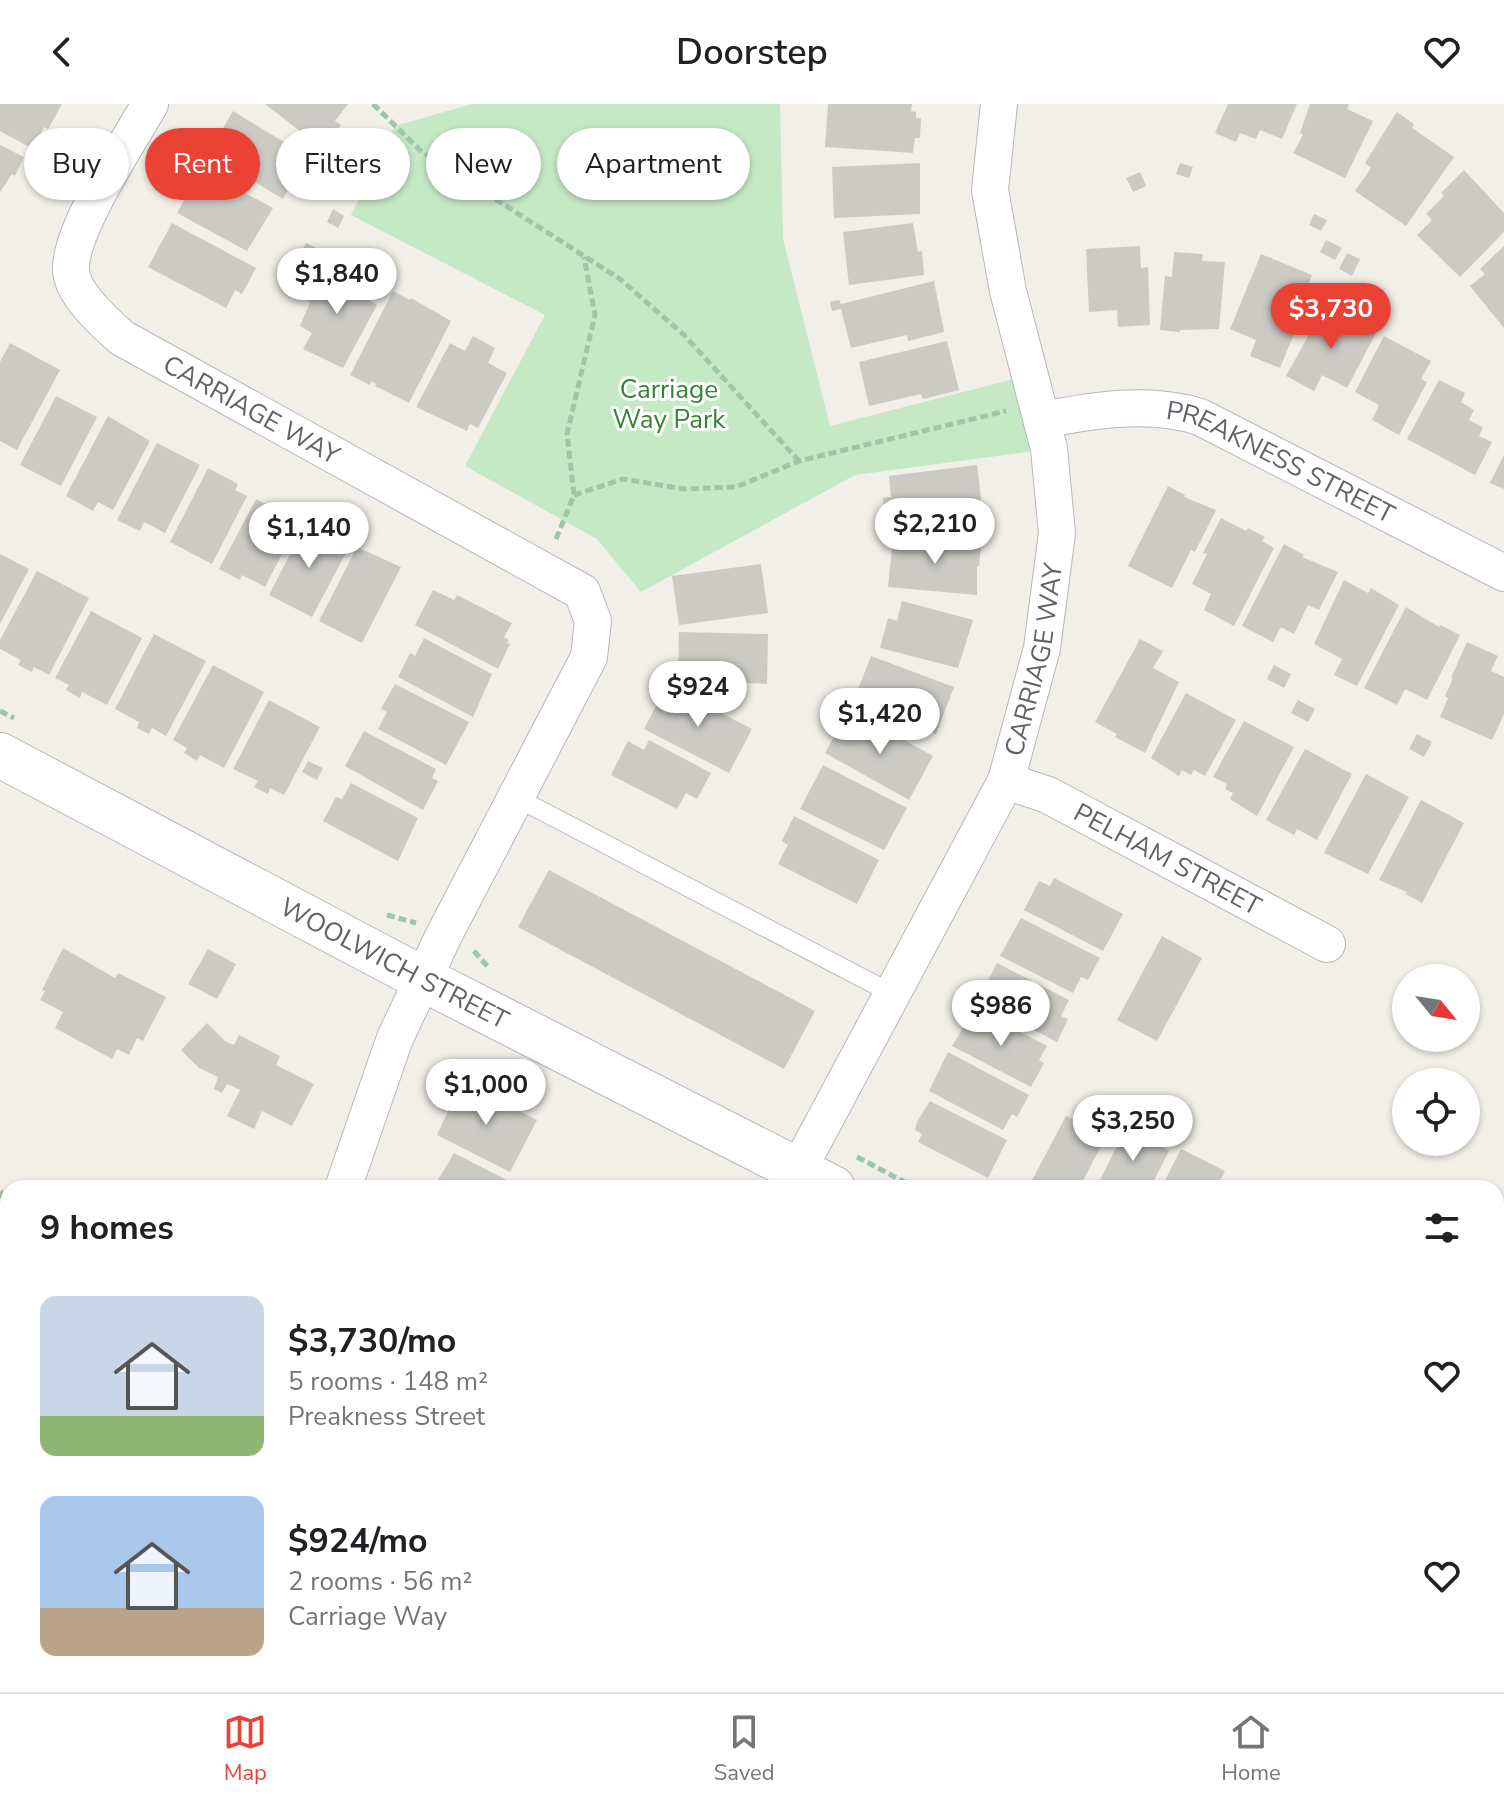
<!DOCTYPE html>
<html lang="en">
<head>
<meta charset="utf-8">
<style>
	body { margin:0; font-family:"Nunito Sans",sans-serif; background:#f2f2f2; color:#202124; height:100vh; display:flex; flex-direction:column; font-size:30px; white-space:nowrap }
	* { box-sizing:border-box; margin:0 }
	p { font-size:26px; color:#757577 }
	.icon { flex:none; width:44px; height:44px; fill:none; stroke:currentColor; stroke-width:2; stroke-linecap:round; stroke-linejoin:round }
	.map { position:relative; flex:1; overflow:hidden }
	.drawer { position:absolute; left:0px; top:1076px; width:1504px; height:512px; display:flex; flex-direction:column; background:#fff; border-radius:24px 24px 0 0; box-shadow:0 2px 6px #0004 }
	.drawer>* { flex:none }
	.banner { position:absolute; left:24px; top:24px; width:800px; height:72px; display:flex; gap:16px }
	.needle { width:52px; rotate:120deg }
	.buttons { position:absolute; left:1392px; top:860px; display:grid; gap:16px }
	.buttons a { display:grid; place-items:center; width:88px; height:88px; border-radius:50%; background:#fff; box-shadow:0 2px 6px #0004; font-size:40px }
	.price { position:absolute; translate:-50% -68px; padding:0 18px; border-radius:28px; background:#fff; color:#222; font-size:26px; line-height:52px; filter:drop-shadow(0 2px 4px #0008) }
	.price::after { content:''; position:absolute; left:50%; top:48px; width:24px; height:18px; margin-left:-12px; background:inherit; clip-path:polygon(0 0,100% 0,50% 100%) }
	.price.active { background:#ea4335; color:#fff }
	ul { padding:0; list-style:none }
	li { display:flex; align-items:center; gap:24px; height:200px; padding:0 40px }
	li span { display:grid; place-items:center; flex:none; width:224px; height:160px; border-radius:16px; color:#555 }
	li>.icon { margin-inline-start:auto }
	span .icon { width:96px; height:96px; fill:#fffc; stroke-width:1 }
	li b { font-size:34px }
	h2 { display:flex; justify-content:space-between; align-items:center; height:96px; padding:0 40px; font-size:34px }
	.pill { padding:0 28px; border-radius:36px; background:#fff; box-shadow:0 2px 6px #0004; font-size:28px; line-height:72px }
	.pill.active { background:#ea4335; color:#fff }
	header { display:flex; justify-content:space-between; align-items:center; height:104px; padding:0 40px; background:#fff; font-size:36px; font-weight:600 }
	.tabs { display:flex; justify-content:space-around; align-items:center; height:112px; border-top:2px solid #e0e0e0; background:#fff; font-size:22px; color:#757577 }
	.tabs a { display:grid; justify-items:center; gap:4px }
	.tabs .active { color:#ea4335 }
	.map>svg:first-child { display:block }
	.green { fill:#c5e8c5 }
	.water { fill:#aadaff }
	.building { fill:#cccac5 }
	.lines { fill:none; stroke-linecap:round; stroke-linejoin:round }
	.service-casing { stroke:#b5b8bc; stroke-width:20 }
	.minor-casing { stroke:#b5b8bc; stroke-width:38 }
	.tertiary-casing { stroke:#b5b8bc; stroke-width:46 }
	.path { stroke:#9cc7a9; stroke-width:5; stroke-dasharray:8 4; stroke-linecap:butt }
	.service { stroke:#fff; stroke-width:18 }
	.minor { stroke:#fff; stroke-width:36 }
	.tertiary { stroke:#fff; stroke-width:44 }
	.labels { text-anchor:middle; dominant-baseline:central; stroke-width:6; stroke-linejoin:round; paint-order:stroke }
	.park-label { font-size:26px; fill:#348238; stroke:#fff }
	.street-label { font-size:26px; fill:#5f6368; stroke:#fff }
</style>
</head>
<body>
<header><svg class="icon" aria-label="back" viewBox="0 0 24 24"><path d="M15 5l-7 7 7 7"/></svg>Doorstep<svg class="icon" aria-label="heart" viewBox="0 0 24 24"><path d="M12 20l-8-8c-3-5 5-10 8-4 3-6 11-1 8 4z"/></svg></header>
<div class="map">
<svg width="1504" height="1588" viewBox="0 0 1504 1588">
	<rect width="100%" height="100%" fill="#f1efe8"/>
	<g class="green">
		<polygon points="472,0 780,0 783,135 830,322 1030,271 1049,345 855,371 641,488 597,435 465,362 545,211 351,111 395,22"/>
		<polygon points="1496,1496 1504,1500 1504,1588 1284,1588 1287,1580 1496,1580"/>
	</g>
	<polygon class="water" points="0,1106 8,1111 8,1236 0,1237"/>
	<g class="building">
		<polygon points="0,0 62,0 48,25 44,23 33,45 0,27"/>
		<polygon points="265,0 348,0 335,17 341,21 323,45"/>
		<polygon points="828,0 912,0 911,7 916,8 916,14 921,14 920,34 915,34 913,49 825,43"/>
		<polygon points="1228,0 1297,0 1282,35 1260,26 1256,35 1240,29 1236,38 1215,29"/>
		<polygon points="1310,0 1349,0 1347,5 1373,17 1345,74 1293,49 1303,31 1300,29"/>
		<polygon points="233,7 315,57 301,80 294,76 283,95 208,50"/>
		<polygon points="1397,8 1414,20 1412,24 1454,53 1406,122 1355,87 1371,64 1365,59"/>
		<polygon points="0,41 24,53 15,72 12,70 0,88"/>
		<polygon points="920,59 920,110 834,114 832,63"/>
		<polygon points="1180,59 1193,63 1189,74 1176,70"/>
		<polygon points="198,64 273,104 247,147 177,109 193,80 190,78"/>
		<polygon points="1464,66 1504,109 1504,128 1460,173 1417,131 1432,116 1426,110 1444,92 1441,89"/>
		<polygon points="1140,68 1146,82 1133,88 1126,74"/>
		<polygon points="333,105 344,112 338,124 327,118"/>
		<polygon points="1314,110 1327,116 1321,127 1309,121"/>
		<polygon points="172,119 256,164 242,190 235,186 226,204 148,163"/>
		<polygon points="913,119 918,148 922,147 924,171 849,181 843,128"/>
		<polygon points="1326,136 1342,144 1335,156 1320,148"/>
		<polygon points="306,139 320,146 311,163 297,156"/>
		<polygon points="1140,142 1141,164 1148,163 1150,221 1118,223 1117,206 1089,208 1086,145"/>
		<polygon points="1504,142 1504,224 1470,182 1485,170 1480,165"/>
		<polygon points="1174,148 1203,150 1202,157 1225,158 1219,225 1180,226 1180,228 1160,226 1165,172 1172,173"/>
		<polygon points="1347,149 1360,155 1352,172 1339,165"/>
		<polygon points="1261,150 1312,171 1297,208 1302,210 1280,264 1250,252 1256,236 1230,225"/>
		<polygon points="348,162 371,174 362,193 377,201 343,264 303,245 312,229 300,222 310,198 307,196 320,171 338,180"/>
		<polygon points="934,177 944,228 908,237 907,231 851,244 841,205 832,207 830,198 839,196 841,200"/>
		<polygon points="393,187 410,196 411,194 451,217 409,299 375,282 376,280 371,277 370,281 350,271"/>
		<polygon points="1325,202 1376,229 1347,284 1322,271 1314,287 1286,272"/>
		<polygon points="473,232 495,244 488,259 507,269 478,324 470,320 467,327 416,303 450,239 465,247"/>
		<polygon points="1384,232 1431,257 1421,275 1427,278 1399,331 1372,316 1379,301 1355,288"/>
		<polygon points="947,237 959,286 923,295 921,290 869,302 859,258"/>
		<polygon points="10,239 60,266 17,346 0,337 0,258"/>
		<polygon points="1439,276 1465,289 1461,298 1474,306 1469,316 1483,323 1479,332 1492,338 1475,371 1407,335"/>
		<polygon points="56,292 97,313 61,382 20,361"/>
		<polygon points="108,312 150,337 113,406 98,398 93,407 66,392"/>
		<polygon points="157,339 200,361 165,429 144,418 140,427 117,416"/>
		<polygon points="1504,351 1504,385 1490,379"/>
		<polygon points="977,361 983,411 887,423 883,394 891,393 889,372"/>
		<polygon points="208,364 238,380 235,386 247,392 212,460 170,438"/>
		<polygon points="1168,382 1185,391 1184,393 1216,406 1195,448 1191,446 1172,484 1128,462"/>
		<polygon points="256,395 299,417 265,483 242,471 240,476 219,465"/>
		<polygon points="1221,414 1246,427 1248,424 1265,433 1262,437 1274,444 1234,522 1204,506 1211,490 1192,480 1207,450 1203,449"/>
		<polygon points="307,417 325,426 322,431 348,445 312,513 269,491"/>
		<polygon points="893,434 981,441 979,462 977,462 977,491 888,483"/>
		<polygon points="1284,440 1304,451 1302,453 1338,468 1319,506 1308,501 1294,530 1281,523 1273,538 1242,522"/>
		<polygon points="357,443 401,463 362,539 319,517"/>
		<polygon points="0,450 29,465 0,520"/>
		<polygon points="761,460 768,509 679,521 672,472"/>
		<polygon points="37,467 89,494 49,571 34,563 32,568 18,561 21,556 0,545 0,536"/>
		<polygon points="1344,476 1368,489 1371,484 1399,501 1357,582 1334,571 1342,555 1314,540"/>
		<polygon points="433,486 454,496 457,491 512,519 504,533 509,536 507,539 510,540 498,565 415,521"/>
		<polygon points="902,497 973,516 958,564 880,544 888,514 897,517"/>
		<polygon points="1406,503 1439,523 1440,521 1460,531 1427,596 1405,585 1397,601 1364,584"/>
		<polygon points="91,507 142,534 107,601 82,588 80,594 66,586 69,581 55,574"/>
		<polygon points="679,528 768,530 767,580 746,579 746,589 735,589 735,579 678,578"/>
		<polygon points="154,530 206,557 166,632 152,624 149,630 137,624 139,618 115,605"/>
		<polygon points="424,534 492,570 473,613 398,573 410,549 415,552"/>
		<polygon points="1140,535 1163,547 1153,564 1179,578 1145,649 1115,633 1117,630 1095,618"/>
		<polygon points="1467,538 1498,552 1491,567 1504,573 1504,610 1492,636 1440,613 1448,594 1445,592 1453,574 1451,574"/>
		<polygon points="871,552 954,583 936,630 853,598"/>
		<polygon points="213,561 264,588 224,664 200,651 197,657 184,649 187,644 173,636"/>
		<polygon points="1274,561 1291,570 1284,584 1267,575"/>
		<polygon points="395,580 469,618 446,661 378,625 387,608 381,605"/>
		<polygon points="667,581 752,625 729,669 644,625"/>
		<polygon points="1186,589 1236,616 1205,672 1194,666 1191,671 1182,666 1179,672 1151,654"/>
		<polygon points="269,596 320,623 284,691 270,684 268,690 254,683 258,677 233,665"/>
		<polygon points="1298,596 1315,605 1308,618 1291,609"/>
		<polygon points="856,609 933,652 909,696 825,649 839,624 846,627"/>
		<polygon points="1244,617 1294,643 1257,712 1230,695 1233,689 1225,685 1227,680 1213,673"/>
		<polygon points="364,627 436,665 432,674 438,677 423,706 345,662"/>
		<polygon points="1417,630 1432,638 1424,653 1409,645"/>
		<polygon points="649,636 711,669 697,695 686,689 677,705 611,671 628,637 644,646"/>
		<polygon points="1305,645 1352,670 1317,736 1297,725 1294,731 1266,716"/>
		<polygon points="308,657 323,664 317,676 302,668"/>
		<polygon points="823,661 907,704 884,746 800,705"/>
		<polygon points="1366,670 1409,693 1368,770 1324,749"/>
		<polygon points="351,679 418,714 398,757 323,717 336,693 342,695"/>
		<polygon points="1421,696 1464,719 1422,799 1406,790 1407,788 1379,776"/>
		<polygon points="794,712 879,756 857,800 778,760 788,741 782,737"/>
		<polygon points="549,766 815,907 784,965 518,823"/>
		<polygon points="1054,774 1123,810 1103,847 1024,806 1039,777 1050,782"/>
		<polygon points="1021,814 1100,854 1088,876 1081,873 1073,889 1000,852"/>
		<polygon points="1162,832 1202,854 1157,937 1117,916"/>
		<polygon points="63,844 115,874 118,869 166,893 143,937 137,934 129,951 117,945 112,955 55,924 63,908 40,896 45,887 42,886"/>
		<polygon points="208,845 236,860 217,895 188,880"/>
		<polygon points="997,859 1069,896 1061,912 1068,915 1057,938 978,897"/>
		<polygon points="975,905 1047,942 1039,956 1044,959 1031,983 952,942"/>
		<polygon points="207,919 225,937 234,941 239,931 280,952 276,961 314,980 292,1022 262,1007 254,1025 227,1012 240,986 227,980 222,989 214,985 218,973 199,964 181,946"/>
		<polygon points="948,948 1029,991 1017,1013 1012,1010 1003,1026 929,987"/>
		<polygon points="462,977 537,1016 510,1068 437,1031"/>
		<polygon points="930,997 1007,1036 988,1074 918,1038 922,1030 915,1026 917,1018"/>
		<polygon points="1066,1012 1083,1020 1085,1015 1109,1027 1079,1084 1028,1084"/>
		<polygon points="1126,1024 1169,1047 1150,1084 1096,1084"/>
		<polygon points="1181,1045 1225,1067 1216,1084 1161,1084"/>
		<polygon points="454,1049 522,1084 433,1084"/>
		<polygon points="1496,1157 1504,1161 1504,1199 1496,1214"/>
		<polygon points="0,1358 8,1363 8,1455 0,1451"/>
		<polygon points="267,1580 313,1580 329,1588 263,1588"/>
		<polygon points="710,1580 813,1580 803,1588 705,1588 703,1586"/>
		<polygon points="928,1580 1015,1580 1011,1588 944,1588"/>
		<polygon points="1201,1580 1242,1580 1239,1588 1224,1588"/>
	</g>
	<g class="lines">
		<defs>
			<polyline id="service" points="517,694 893,890"/>
			<g id="minor">
				<path id="s1" d="M150,0C129,37 69,127 71,166C72,190 105,219 122,234L582,488L593,517L589,553L444,831L395,934L343,1084"/>
				<path id="s2" d="M1043,316C1093,306 1150,297 1200,313L1504,469"/>
				<path id="s3" d="M1006,677L1048,691L1327,840"/>
				<path id="s4" d="M798,1066L1006,677L1042,544L1057,429L1049,345L1008,187L990,86L999,0"/>
				<polyline points="0,1543 8,1547"/>
				<polyline points="107,1580 130,1588"/>
				<polyline points="175,1588 178,1580"/>
				<polyline points="1092,1588 1095,1580"/>
			</g>
			<g id="tertiary">
				<path id="s5" d="M0,651L423,875L833,1084"/>
				<polyline points="1496,1426 1504,1430"/>
			</g>
		</defs>
		<use href="#service" class="service-casing"/>
		<use href="#minor" class="minor-casing"/>
		<use href="#tertiary" class="tertiary-casing"/>
		<g class="path">
			<polyline points="373,0 422,48 620,175 684,231 799,357"/>
			<polyline points="574,391 623,375 684,385 736,383 799,357 1006,307"/>
			<polyline points="556,435 574,391 567,330 595,211 584,153"/>
			<polyline points="0,607 14,614"/>
			<polyline points="387,811 416,819"/>
			<polyline points="474,847 489,864"/>
			<polyline points="857,1053 916,1084"/>
			<polyline points="0,1094 5,1084"/>
			<polyline points="0,1290 8,1294"/>
			<polyline points="1496,1379 1504,1383"/>
		</g>
		<use href="#service" class="service"/>
		<use href="#minor" class="minor"/>
		<use href="#tertiary" class="tertiary"/>
	</g>
	<g class="labels">
		<g class="park-label">
			<text x="669" y="285">Carriage<tspan x="669" dy="30">Way Park</tspan></text>
		</g>
		<g class="street-label">
			<text stroke="none"><textPath href="#s1" startOffset="420">CARRIAGE WAY</textPath></text>
			<text stroke="none"><textPath href="#s2" startOffset="250">PREAKNESS STREET</textPath></text>
			<text stroke="none"><textPath href="#s4" startOffset="566">CARRIAGE WAY</textPath></text>
			<text stroke="none"><textPath href="#s3" startOffset="180">PELHAM STREET</textPath></text>
			<text stroke="none"><textPath href="#s5" startOffset="446">WOOLWICH STREET</textPath></text>
		</g>
	</g>
</svg>
<div class="buttons">
<a><svg class="needle" viewBox="-14 -14 28 28"><path d="M0-13l5 13h-10z" fill="#e53935"/><path d="M0 13l5-13h-10z" fill="#757577"/></svg></a>
<a><svg class="icon" aria-label="locate" viewBox="0 0 24 24"><circle cx="12" cy="12" r="6"/><path d="M12 2v4M12 18v4M2 12h4M18 12h4"/></svg></a>
</div>
<b class="price" style="left:337px;top:212px">$1,840</b>
<b class="price active" style="left:1331px;top:247px">$3,730</b>
<b class="price" style="left:935px;top:462px">$2,210</b>
<b class="price" style="left:309px;top:466px">$1,140</b>
<b class="price" style="left:698px;top:625px">$924</b>
<b class="price" style="left:880px;top:652px">$1,420</b>
<b class="price" style="left:1001px;top:944px">$986</b>
<b class="price" style="left:486px;top:1023px">$1,000</b>
<b class="price" style="left:1133px;top:1059px">$3,250</b>
<div class="banner">
<a class="pill">Buy</a>
<a class="pill active">Rent</a>
<a class="pill">Filters</a>
<a class="pill">New</a>
<a class="pill">Apartment</a>
</div>
<section class="drawer">
<h2>9 homes<svg class="icon" aria-label="filters" viewBox="0 0 24 24"><path d="M4 7h16M4 17h16"/><circle cx="9" cy="7" r="2"/><circle cx="15" cy="17" r="2"/></svg></h2>
<ul>
<li><span style="background:linear-gradient(#c9d6e8 75%,#8fb573 0)"><svg class="icon" aria-label="home" viewBox="0 0 24 24"><path d="M3 11l9-7 9 7M6 9v11h12V9"/></svg></span><div><b>$3,730/mo</b><p>5 rooms · 148 m²</p><p>Preakness Street</p></div><svg class="icon" aria-label="heart" viewBox="0 0 24 24"><path d="M12 20l-8-8c-3-5 5-10 8-4 3-6 11-1 8 4z"/></svg></li>
<li><span style="background:linear-gradient(#a9c7e8 70%,#b9a48a 0)"><svg class="icon" aria-label="home" viewBox="0 0 24 24"><path d="M3 11l9-7 9 7M6 9v11h12V9"/></svg></span><div><b>$924/mo</b><p>2 rooms · 56 m²</p><p>Carriage Way</p></div><svg class="icon" aria-label="heart" viewBox="0 0 24 24"><path d="M12 20l-8-8c-3-5 5-10 8-4 3-6 11-1 8 4z"/></svg></li>
</ul>
</section>
</div>
<nav class="tabs">
<a class="active"><svg class="icon" aria-label="map" viewBox="0 0 24 24"><path d="M3 6l6-2 6 2 6-2v14l-6 2-6-2-6 2zM9 4v14M15 6v14"/></svg>Map</a>
<a><svg class="icon" aria-label="saved" viewBox="0 0 24 24"><path d="M7 4h10v16l-5-4-5 4z"/></svg>Saved</a>
<a><svg class="icon" aria-label="home" viewBox="0 0 24 24"><path d="M3 11l9-7 9 7M6 9v11h12V9"/></svg>Home</a>
</nav>
</body>
</html>
